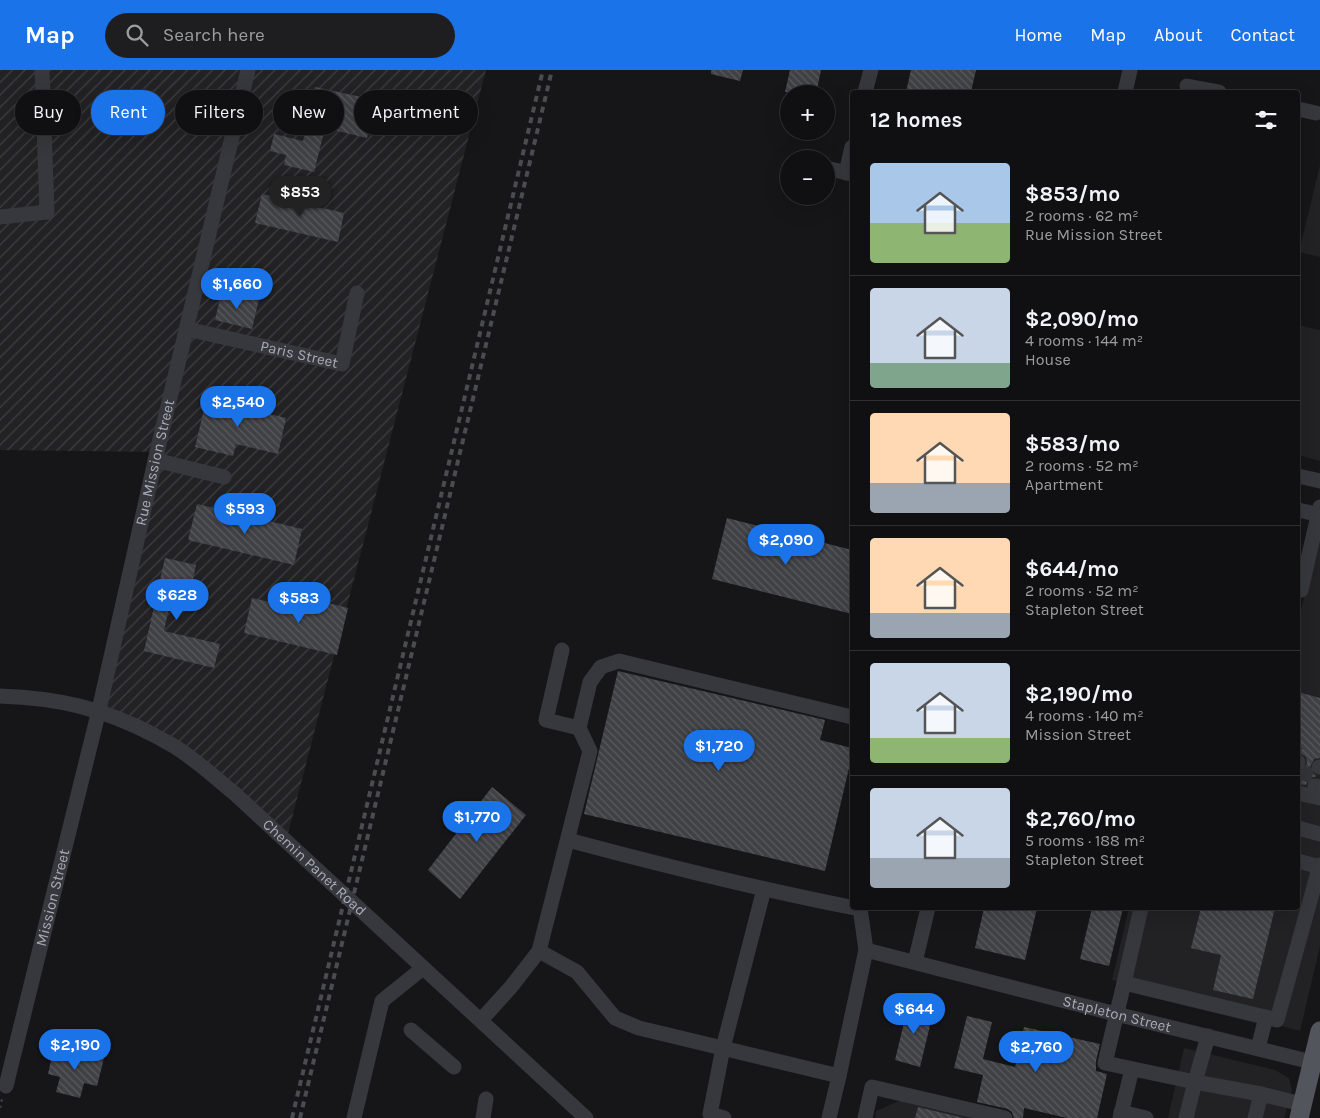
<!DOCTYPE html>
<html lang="en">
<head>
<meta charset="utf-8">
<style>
	body { margin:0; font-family:Karla,sans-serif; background:#1e1e20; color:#f1f3f6; height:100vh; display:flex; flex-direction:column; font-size:19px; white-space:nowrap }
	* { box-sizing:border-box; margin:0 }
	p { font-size:16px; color:#9c9d9f }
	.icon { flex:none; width:28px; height:28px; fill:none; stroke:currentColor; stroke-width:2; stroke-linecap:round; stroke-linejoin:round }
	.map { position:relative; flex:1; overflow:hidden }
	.drawer { position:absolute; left:850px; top:20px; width:450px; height:820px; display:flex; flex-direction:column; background:#101012; border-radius:5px; box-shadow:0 5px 20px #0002,0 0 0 1px #303032 }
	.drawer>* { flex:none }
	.guide { position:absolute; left:15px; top:20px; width:475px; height:45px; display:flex; gap:10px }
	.tools { position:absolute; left:780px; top:15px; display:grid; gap:10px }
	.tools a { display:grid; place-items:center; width:55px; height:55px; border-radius:50%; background:#101012; box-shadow:0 5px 20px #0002,0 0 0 1px #303032; font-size:25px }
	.price { position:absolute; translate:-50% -42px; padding:0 11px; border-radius:18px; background:#1a73e8; color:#fff; font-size:16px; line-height:32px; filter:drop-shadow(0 1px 2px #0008) }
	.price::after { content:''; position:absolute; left:50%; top:30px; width:15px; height:11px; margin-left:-8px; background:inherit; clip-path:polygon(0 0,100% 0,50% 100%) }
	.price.current { background:#222; color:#fff }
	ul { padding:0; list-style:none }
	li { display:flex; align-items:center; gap:15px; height:125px; padding:0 20px }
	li+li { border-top:1px solid #303032 }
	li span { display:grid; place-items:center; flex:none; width:140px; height:100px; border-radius:5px; color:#555 }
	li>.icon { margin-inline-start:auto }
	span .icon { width:60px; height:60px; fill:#fffc; stroke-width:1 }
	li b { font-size:21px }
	h2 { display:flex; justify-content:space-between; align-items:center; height:60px; padding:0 20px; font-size:21px }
	.chip { padding:0 18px; border-radius:22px; background:#101012; box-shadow:0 5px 20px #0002,0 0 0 1px #303032; font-size:18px; line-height:45px }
	.chip.current { background:#1a73e8; color:#fff }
	header { display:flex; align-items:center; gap:30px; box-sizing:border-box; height:70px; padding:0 25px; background:#1a73e8; color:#fff }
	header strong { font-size:24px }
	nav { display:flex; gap:28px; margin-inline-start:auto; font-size:18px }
	.search { width:350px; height:45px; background:#1e1e20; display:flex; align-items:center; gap:12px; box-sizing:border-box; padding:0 18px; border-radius:28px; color:#9c9d9f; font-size:19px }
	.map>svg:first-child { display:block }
	.built { fill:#222225 }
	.industrial { fill:url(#industrial-furrows) }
	.building { fill:url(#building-back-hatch) }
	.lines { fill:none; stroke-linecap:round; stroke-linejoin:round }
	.minor-tunnel { stroke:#333438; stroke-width:15; stroke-dasharray:15 8; stroke-linecap:butt }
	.path { stroke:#3d3f44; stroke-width:2.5; stroke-dasharray:2.5 4; stroke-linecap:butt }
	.minor { stroke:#37383d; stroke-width:15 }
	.major { stroke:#53555c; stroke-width:19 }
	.rail { stroke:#4a4c52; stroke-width:4; stroke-dasharray:6 5; stroke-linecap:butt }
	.labels { text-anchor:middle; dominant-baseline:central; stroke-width:5; stroke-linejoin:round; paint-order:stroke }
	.street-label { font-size:15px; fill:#a8adb8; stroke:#111113 }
</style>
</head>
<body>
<header>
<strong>Map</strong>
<div class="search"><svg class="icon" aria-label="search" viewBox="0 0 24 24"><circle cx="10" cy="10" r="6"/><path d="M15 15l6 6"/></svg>Search here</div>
<nav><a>Home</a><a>Map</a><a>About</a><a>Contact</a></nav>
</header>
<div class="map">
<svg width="1320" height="1048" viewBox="0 0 1320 1048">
	<defs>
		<pattern id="industrial-furrows" width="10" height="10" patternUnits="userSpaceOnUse" patternTransform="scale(1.25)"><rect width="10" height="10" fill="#222225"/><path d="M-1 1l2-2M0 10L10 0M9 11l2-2" fill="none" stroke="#3f3f43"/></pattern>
		<pattern id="building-back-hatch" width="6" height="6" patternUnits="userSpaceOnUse" patternTransform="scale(1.25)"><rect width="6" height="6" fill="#404145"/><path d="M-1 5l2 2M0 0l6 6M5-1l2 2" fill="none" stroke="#595a5e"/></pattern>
	</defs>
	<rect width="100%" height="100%" fill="#161618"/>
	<g class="built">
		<polygon points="1320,95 1320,187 1299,182"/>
		<polygon points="1298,255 1320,260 1320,391 1298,385"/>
		<polygon points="1320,460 1320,876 1300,961 1112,910 1129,838 1298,838 1298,553"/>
		<polygon points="1184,978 1275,1000 1289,1008 1292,1020 1284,1048 1168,1048"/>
		<polygon points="906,1028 991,1048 875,1048 876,1041"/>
	</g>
	<polygon class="industrial" points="0,0 486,0 286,771 207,700 99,640 157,382 0,380"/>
	<g class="building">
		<polygon points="711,0 743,0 740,11 711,4"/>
		<polygon points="790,0 821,0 816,24 785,22"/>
		<polygon points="911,0 976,0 971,22 906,22"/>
		<polygon points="315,17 375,30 367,68 325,58 314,102 284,95 286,85 270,81 274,64 303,71"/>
		<polygon points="262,124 344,143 338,172 255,153"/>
		<polygon points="222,220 259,229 252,259 215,250"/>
		<polygon points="208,323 235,330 233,335 286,348 278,384 236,374 233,386 195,377"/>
		<polygon points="197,434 302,459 294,495 188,470"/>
		<polygon points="727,448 852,480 852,544 712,509"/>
		<polygon points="165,488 196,495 191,518 174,514 164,561 220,574 214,598 144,581"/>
		<polygon points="252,528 309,541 312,529 348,538 337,585 244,563"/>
		<polygon points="618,601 825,650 820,670 852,678 852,685 825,801 584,744"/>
		<polygon points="1298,622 1320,628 1320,688 1314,689 1310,697 1311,702 1317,706 1308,709 1306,715 1298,714 1298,702 1303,701 1307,693 1306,687 1300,683 1302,678 1298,677"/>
		<polygon points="492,717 526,745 460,829 428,800"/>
		<polygon points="984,838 1037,838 1025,890 975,878"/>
		<polygon points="1092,838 1123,838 1109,896 1080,889"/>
		<polygon points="1201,838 1275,838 1253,929 1213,920 1221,885 1191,878"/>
		<polygon points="909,932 934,939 920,997 895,990"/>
		<polygon points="967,946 992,952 983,989 1015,997 1024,957 1100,974 1096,991 1096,1001 1107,1004 1097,1048 1067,1048 1024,1038 1023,1048 1014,1048 1012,1042 1008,1039 977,1032 983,1005 954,998"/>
		<polygon points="54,977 104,988 97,1016 84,1013 80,1028 56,1022 60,1007 48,1004"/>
		<polygon points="918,1037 964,1048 915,1048"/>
	</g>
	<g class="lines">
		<polyline class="minor-tunnel" points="1298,702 1317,707"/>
		<polyline class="path" points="0,1038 2,1029"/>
		<g class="minor">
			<polyline points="1187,16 1219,22"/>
			<polyline points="865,22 871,0"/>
			<polyline points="1125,22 1130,0"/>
			<polyline points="1298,39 1316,43"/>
			<polyline points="826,98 852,104"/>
			<polyline points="846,103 852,77"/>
			<polyline points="0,147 47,142 42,0"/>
			<path id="s1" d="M187,259L342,294L357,223"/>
			<polyline points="155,390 224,407"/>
			<polyline points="1298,406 1320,411"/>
			<polyline points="1298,440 1320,445"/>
			<polyline points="1298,520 1301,520 1320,437"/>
			<polyline points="562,580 546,650 579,658 590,612 601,597 619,591 852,647"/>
			<path id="s2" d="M0,626C58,628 102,638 154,665C162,670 172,674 180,680C199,693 216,708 234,723L586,1048"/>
			<polyline points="1298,692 1298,693"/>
			<polyline points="1319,697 1320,697"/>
			<polyline points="1315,716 1320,717"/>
			<polyline points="1298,723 1320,728"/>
			<polyline points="1298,758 1320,764"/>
			<path d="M568,770C665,796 762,820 860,839"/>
			<polyline points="1298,791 1320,797"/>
			<polyline points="1141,838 1124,913 1277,950 1320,795"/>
			<path id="s3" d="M866,880L1116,944L1320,994"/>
			<polyline points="539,881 590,681 579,658"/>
			<polyline points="915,892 928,838"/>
			<polyline points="1124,913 1105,993 1195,1012 1186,1048"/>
			<polyline points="481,950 511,917 539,881 577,902 615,948 639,958 839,1006 829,1048"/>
			<polyline points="411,960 454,997"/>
			<polyline points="1208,966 1195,1012 1261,1024"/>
			<polyline points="1258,978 1266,947"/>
			<polyline points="839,1006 866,880 860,838"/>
			<path id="s4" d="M6,1016L99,640L157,382L248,0"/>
			<polyline points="1121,1042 1146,1048"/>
			<polyline points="354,1048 382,931 423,898"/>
			<polyline points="483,1048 486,1029"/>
			<polyline points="724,1048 710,1044 723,978 764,819"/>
			<polyline points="865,1048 872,1017 1005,1048"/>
			<polyline points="1120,1048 1132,999"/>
			<polyline points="1255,1048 1261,1024 1302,1034"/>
		</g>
		<polyline class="major" points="1299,1048 1320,961"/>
		<g class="rail">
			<polyline points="292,1048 543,0"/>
			<polyline points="300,1048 552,0"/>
		</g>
	</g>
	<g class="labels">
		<g class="street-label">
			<text stroke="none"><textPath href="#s1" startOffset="115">Paris Street</textPath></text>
			<text stroke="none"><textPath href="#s4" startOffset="641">Rue Mission Street</textPath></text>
			<text stroke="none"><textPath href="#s2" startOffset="369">Chemin Panet Road</textPath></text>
			<text stroke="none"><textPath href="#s4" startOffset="194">Mission Street</textPath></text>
			<text stroke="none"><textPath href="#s3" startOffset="259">Stapleton Street</textPath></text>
		</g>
	</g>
</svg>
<div class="tools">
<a>+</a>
<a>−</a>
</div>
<b class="price current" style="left:300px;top:148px">$853</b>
<b class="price" style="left:237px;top:240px">$1,660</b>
<b class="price" style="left:238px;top:358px">$2,540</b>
<b class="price" style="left:245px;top:465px">$593</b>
<b class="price" style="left:786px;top:496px">$2,090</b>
<b class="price" style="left:177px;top:551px">$628</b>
<b class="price" style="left:299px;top:554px">$583</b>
<b class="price" style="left:719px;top:702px">$1,720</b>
<b class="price" style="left:477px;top:773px">$1,770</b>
<b class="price" style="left:914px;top:965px">$644</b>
<b class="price" style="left:75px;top:1001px">$2,190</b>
<b class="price" style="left:1036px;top:1003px">$2,760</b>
<div class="guide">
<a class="chip">Buy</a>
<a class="chip current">Rent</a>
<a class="chip">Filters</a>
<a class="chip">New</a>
<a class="chip">Apartment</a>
</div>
<section class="drawer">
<h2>12 homes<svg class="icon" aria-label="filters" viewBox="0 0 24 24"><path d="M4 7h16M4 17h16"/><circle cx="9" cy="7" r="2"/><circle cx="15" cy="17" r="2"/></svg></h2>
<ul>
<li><span style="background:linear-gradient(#a9c7e8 60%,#8fb573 0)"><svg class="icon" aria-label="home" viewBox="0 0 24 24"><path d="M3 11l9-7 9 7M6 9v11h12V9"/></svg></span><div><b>$853/mo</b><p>2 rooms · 62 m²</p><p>Rue Mission Street</p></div></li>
<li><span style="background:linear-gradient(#c9d6e8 75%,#7fa58c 0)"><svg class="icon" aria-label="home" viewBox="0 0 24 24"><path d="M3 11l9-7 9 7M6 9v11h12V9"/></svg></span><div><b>$2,090/mo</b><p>4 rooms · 144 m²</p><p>House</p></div></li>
<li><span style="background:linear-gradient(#ffd9b3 70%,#9aa5b1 0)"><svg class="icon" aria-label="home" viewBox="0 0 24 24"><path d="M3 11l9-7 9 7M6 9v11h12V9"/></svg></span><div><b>$583/mo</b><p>2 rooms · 52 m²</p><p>Apartment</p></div></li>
<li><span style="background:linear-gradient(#ffd9b3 75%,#9aa5b1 0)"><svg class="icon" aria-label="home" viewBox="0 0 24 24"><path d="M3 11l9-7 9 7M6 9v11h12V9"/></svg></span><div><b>$644/mo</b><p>2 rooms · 52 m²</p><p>Stapleton Street</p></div></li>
<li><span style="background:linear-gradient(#c9d6e8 75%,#8fb573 0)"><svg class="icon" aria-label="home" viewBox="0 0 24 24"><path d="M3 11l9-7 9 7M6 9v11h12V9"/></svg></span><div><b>$2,190/mo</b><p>4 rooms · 140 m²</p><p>Mission Street</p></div></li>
<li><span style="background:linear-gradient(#c9d6e8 70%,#9aa5b1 0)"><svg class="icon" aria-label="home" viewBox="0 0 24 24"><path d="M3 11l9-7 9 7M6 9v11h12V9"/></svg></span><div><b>$2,760/mo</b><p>5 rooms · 188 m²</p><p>Stapleton Street</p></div></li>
</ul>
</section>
</div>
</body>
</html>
